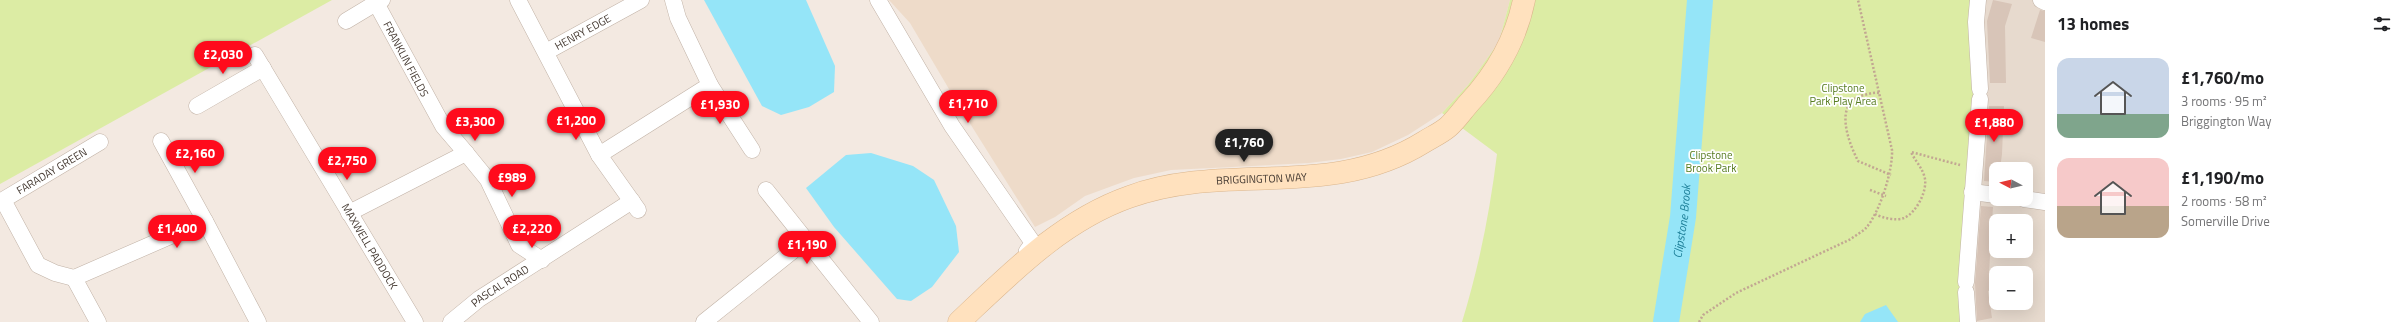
<!DOCTYPE html>
<html lang="en">
<head>
<meta charset="utf-8">
<style>
	body { margin:0; font-family:"Titillium Web",sans-serif; background:#f2f2f2; color:#202124; height:100vh; display:flex; flex-direction:column; font-size:15px; white-space:nowrap }
	* { box-sizing:border-box; margin:0 }
	p { font-size:13px; color:#757577 }
	.icon { flex:none; width:22px; height:22px; fill:none; stroke:currentColor; stroke-width:2; stroke-linecap:round; stroke-linejoin:round }
	.map { position:relative; flex:1; overflow:hidden }
	.drawer { display:flex; flex-direction:column; background:#fff; width:360px }
	.drawer>* { flex:none }
	.needle { width:26px; rotate:277deg }
	.tools { position:absolute; left:1989px; top:162px; display:grid; gap:8px }
	.tools a { display:grid; place-items:center; width:44px; height:44px; border-radius:8px; background:#fff; box-shadow:0 4px 16px #0002; font-size:20px }
	.price { position:absolute; translate:-50% -34px; padding:0 9px; border-radius:14px; background:#ff0b1c; color:#fff; font-size:13px; line-height:26px; filter:drop-shadow(0 1px 2px #0008) }
	.price::after { content:''; position:absolute; left:50%; top:24px; width:12px; height:9px; margin-left:-6px; background:inherit; clip-path:polygon(0 0,100% 0,50% 100%) }
	.price.current { background:#222; color:#fff }
	ul { padding:0; list-style:none }
	li { display:flex; align-items:center; gap:12px; height:100px; padding:0 12px }
	li span { display:grid; place-items:center; flex:none; width:112px; height:80px; border-radius:12px; color:#555 }
	li>.icon { margin-inline-start:auto }
	span .icon { width:48px; height:48px; fill:#fffc; stroke-width:1 }
	li b { font-size:17px }
	h2 { display:flex; justify-content:space-between; align-items:center; height:48px; padding:0 12px; font-size:17px }
	main { display:flex; flex:1; min-height:0 }
	.map>svg:first-child { display:block }
	.residential { fill:#e7dace; fill-rule:evenodd }
	.education { fill:#eedbc9 }
	.green { fill:#dceca4 }
	.water { fill:#95e5f8 }
	.lines { fill:none; stroke-linecap:round; stroke-linejoin:round }
	.river { stroke:#95e5f8; stroke-width:26 }
	.building { fill:#d8c5b8 }
	.street-casing { stroke:#c1b2a6; stroke-width:17 }
	.secondary-casing { stroke:#dbb68d; stroke-width:23 }
	.path { stroke:#c2a792; stroke-width:2.5; stroke-dasharray:2 2; stroke-linecap:butt }
	.street { stroke:#fff; stroke-width:16 }
	.secondary { stroke:#ffe1be; stroke-width:22 }
	.labels { text-anchor:middle; dominant-baseline:central; stroke-width:3.5; stroke-linejoin:round; paint-order:stroke }
	.street-label { font-size:11px; fill:#443931; stroke:#fff }
	.park-label { font-size:11px; fill:#567b1f; stroke:#fff }
	.water-label { font-size:12px; font-style:italic; fill:#1d7f98; stroke:#fff }
</style>
</head>
<body>
<main>
<div class="map">
<svg width="2045" height="322" viewBox="0 0 2045 322">
	<rect width="100%" height="100%" fill="#f3e9e1"/>
	<path class="residential" d="M1979,0H2045V322H1969ZM1996,169H2026V199H1996ZM1996,221H2026V251H1996ZM1996,273H2026V303H1996Z"/>
	<polygon class="education" points="889,0 1510,0 1499,42 1468,85 1442,113 1408,135 1372,152 1341,159 1309,163 1171,170 1134,178 1085,196 1055,217 1035,227 959,106 910,23"/>
	<g class="green">
		<polygon points="0,0 332,0 0,184"/>
		<path d="M1510,0H1978L1969,322H1462C1479,267 1490,211 1497,154L1442,113L1468,85L1499,42Z"/>
	</g>
	<g class="water">
		<polygon points="704,0 806,0 835,66 834,92 809,107 781,115 762,106"/>
		<polygon points="871,153 913,166 934,180 956,226 959,252 932,287 911,301 897,299 834,227 806,188 846,155"/>
		<polygon points="1886,305 1898,322 1860,322 1865,314"/>
	</g>
	<g class="lines">
		<path class="river" id="s1" d="M1666,322L1683,217L1700,0"/>
	</g>
	<g class="building">
		<polygon points="1993,0 2012,4 2005,26 2006,83 1990,83 1987,21"/>
		<polygon points="2040,10 2045,11 2045,42 2031,38"/>
		<polygon points="1989,106 2004,106 2002,154 2000,169 1996,169 1996,182 1984,181"/>
		<polygon points="1981,206 1993,207 1989,272 1991,272 1992,290 1988,291 1992,318 1977,321 1975,283"/>
	</g>
	<g class="lines">
		<defs>
			<g id="street">
				<polyline points="518,0 599,155 638,210"/>
				<polyline points="878,0 952,126 1033,243 1027,251 1031,257"/>
				<polyline points="1978,0 1976,22 1980,89"/>
				<polyline points="2041,0 2045,2"/>
				<polyline points="346,21 376,3"/>
				<path id="s2" d="M546,52L641,0"/>
				<path id="s3" d="M255,55L415,322"/>
				<polyline points="710,85 752,150"/>
				<polyline points="197,106 263,68"/>
				<polyline points="161,141 205,221"/>
				<polyline points="466,153 488,180 519,245 542,260"/>
				<polyline points="599,155 710,85 678,18 673,0"/>
				<polyline points="766,190 871,322"/>
				<polyline points="1972,192 1996,195"/>
				<polyline points="2024,199 2045,202"/>
				<polyline points="349,213 466,153 443,126 376,3 382,0"/>
				<path id="s4" d="M74,278L55,273L38,265L3,200L100,142"/>
				<polyline points="1966,282 1980,99"/>
				<polyline points="1966,292 1968,322"/>
				<polyline points="98,322 74,278 205,221 258,322"/>
				<path id="s5" d="M451,322L479,299L632,201"/>
				<polyline points="704,322 805,241"/>
			</g>
			<g id="secondary">
				<path id="s6" d="M959,322C1010,274 1061,221 1129,197C1226,161 1329,201 1424,142C1432,137 1441,133 1448,127C1456,120 1462,111 1469,103C1496,74 1516,39 1524,0"/>
			</g>
		</defs>
		<use href="#street" class="street-casing"/>
		<use href="#secondary" class="secondary-casing"/>
		<g class="path">
			<path d="M1879,93C1874,92 1869,94 1864,95C1833,102 1848,141 1858,161L1891,175"/>
			<polyline points="1870,190 1886,196"/>
			<path d="M1875,214C1882,218 1896,221 1904,218C1916,213 1927,192 1925,179C1923,168 1915,161 1911,152L1960,165"/>
			<path d="M1699,322L1703,315L1736,293L1851,239C1856,235 1862,232 1866,228C1880,212 1893,170 1892,150L1858,0"/>
		</g>
		<use href="#street" class="street"/>
		<use href="#secondary" class="secondary"/>
	</g>
	<g class="labels">
		<g class="street-label">
			<text stroke="none"><textPath href="#s2" startOffset="42">HENRY EDGE</textPath></text>
			<text transform="translate(406 59) rotate(62)">FRANKLIN FIELDS</text>
			<text stroke="none"><textPath href="#s4" startOffset="169">FARADAY GREEN</textPath></text>
			<text stroke="none"><textPath href="#s6" startOffset="347">BRIGGINGTON WAY</textPath></text>
			<text stroke="none"><textPath href="#s3" startOffset="223">MAXWELL PADDOCK</textPath></text>
			<text stroke="none"><textPath href="#s5" startOffset="61">PASCAL ROAD</textPath></text>
		</g>
		<g class="park-label">
			<text x="1843" y="88">Clipstone<tspan x="1843" dy="13">Park Play Area</tspan></text>
			<text x="1711" y="155">Clipstone<tspan x="1711" dy="13">Brook Park</tspan></text>
		</g>
		<g class="water-label">
			<text stroke="none"><textPath href="#s1" startOffset="102">Clipstone Brook</textPath></text>
		</g>
	</g>
</svg>
<div class="tools">
<a><svg class="needle" viewBox="-14 -14 28 28"><path d="M0-13l5 13h-10z" fill="#e53935"/><path d="M0 13l5-13h-10z" fill="#757577"/></svg></a>
<a>+</a>
<a>−</a>
</div>
<b class="price" style="left:223px;top:75px">£2,030</b>
<b class="price" style="left:968px;top:124px">£1,710</b>
<b class="price" style="left:720px;top:125px">£1,930</b>
<b class="price" style="left:576px;top:141px">£1,200</b>
<b class="price" style="left:475px;top:142px">£3,300</b>
<b class="price" style="left:1994px;top:143px">£1,880</b>
<b class="price current" style="left:1244px;top:163px">£1,760</b>
<b class="price" style="left:195px;top:174px">£2,160</b>
<b class="price" style="left:347px;top:181px">£2,750</b>
<b class="price" style="left:512px;top:198px">£989</b>
<b class="price" style="left:177px;top:249px">£1,400</b>
<b class="price" style="left:532px;top:249px">£2,220</b>
<b class="price" style="left:807px;top:265px">£1,190</b>
</div>
<section class="drawer">
<h2>13 homes<svg class="icon" aria-label="filters" viewBox="0 0 24 24"><path d="M4 7h16M4 17h16"/><circle cx="9" cy="7" r="2"/><circle cx="15" cy="17" r="2"/></svg></h2>
<ul>
<li><span style="background:linear-gradient(#c9d6e8 70%,#7fa58c 0)"><svg class="icon" aria-label="home" viewBox="0 0 24 24"><path d="M3 11l9-7 9 7M6 9v11h12V9"/></svg></span><div><b>£1,760/mo</b><p>3 rooms · 95 m²</p><p>Briggington Way</p></div></li>
<li><span style="background:linear-gradient(#f6c9c9 60%,#b9a48a 0)"><svg class="icon" aria-label="home" viewBox="0 0 24 24"><path d="M3 11l9-7 9 7M6 9v11h12V9"/></svg></span><div><b>£1,190/mo</b><p>2 rooms · 58 m²</p><p>Somerville Drive</p></div></li>
</ul>
</section>
</main>
</body>
</html>
